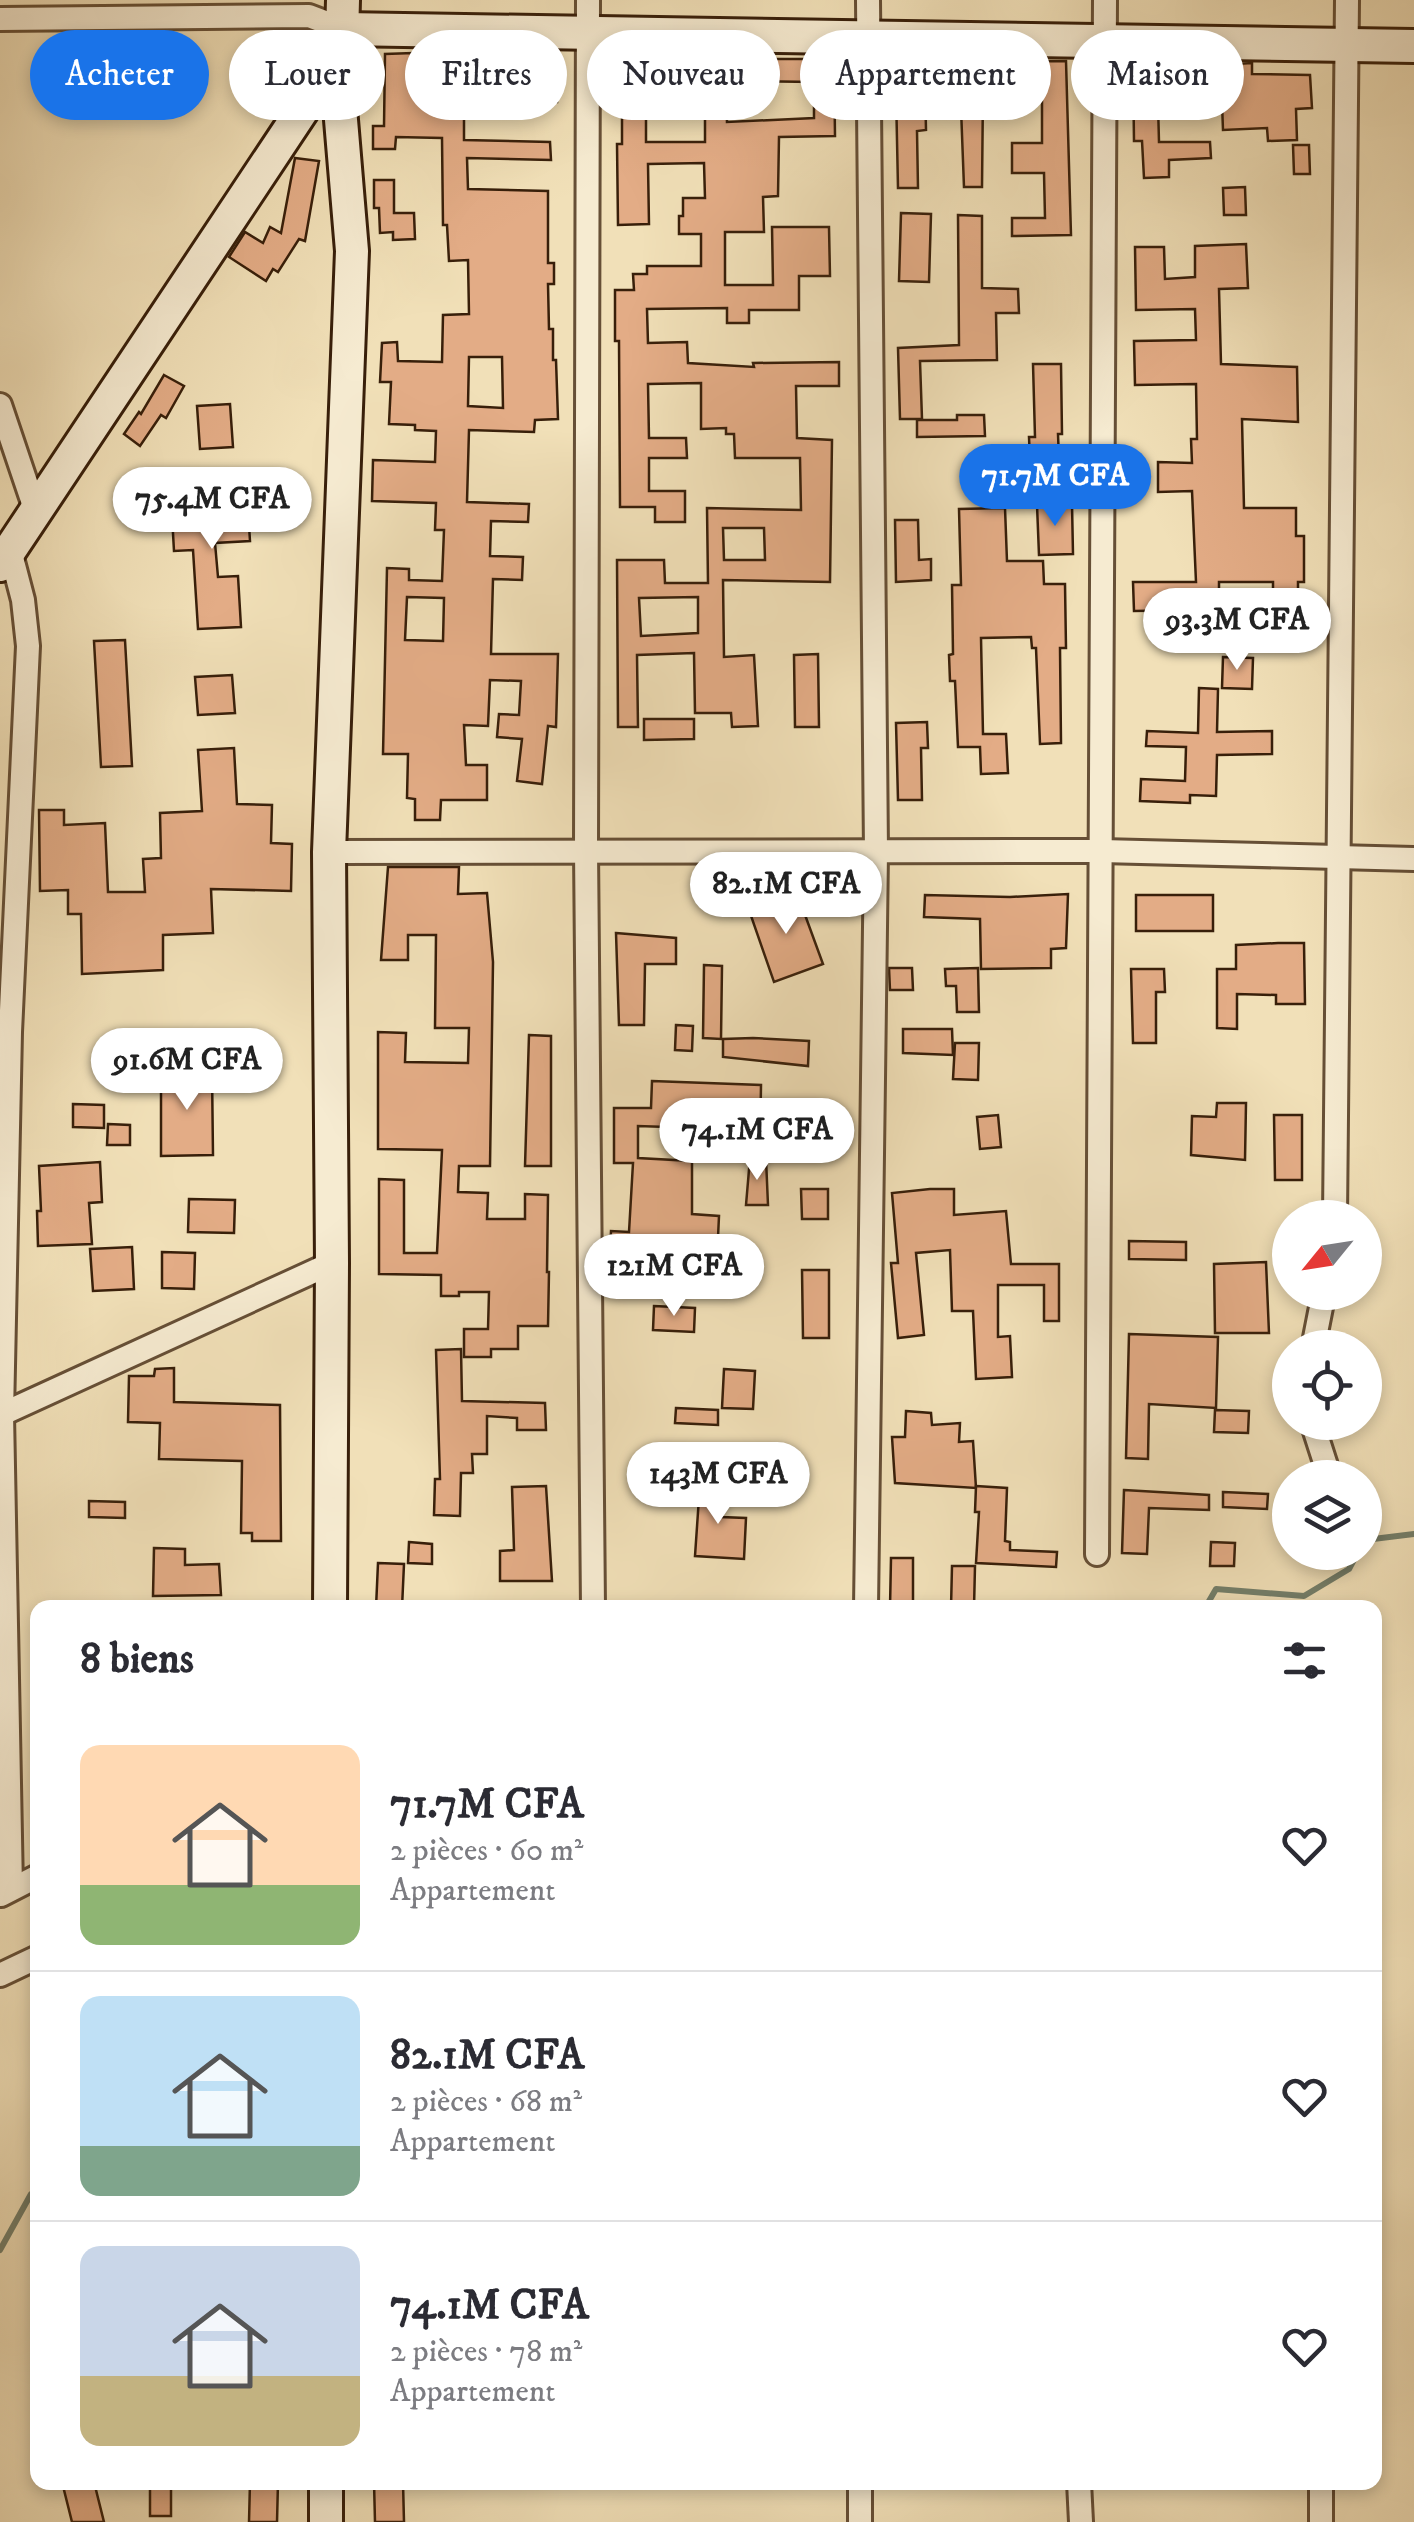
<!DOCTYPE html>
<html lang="fr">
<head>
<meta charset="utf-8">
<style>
	body { margin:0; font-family:"IM FELL DW Pica",serif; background:#f7f7f7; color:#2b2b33; height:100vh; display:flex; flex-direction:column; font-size:38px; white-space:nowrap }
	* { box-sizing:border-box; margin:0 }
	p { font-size:32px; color:#7c7c81 }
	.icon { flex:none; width:55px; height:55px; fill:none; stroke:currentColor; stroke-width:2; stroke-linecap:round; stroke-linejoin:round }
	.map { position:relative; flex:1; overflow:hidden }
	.details { position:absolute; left:30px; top:1600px; width:1352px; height:890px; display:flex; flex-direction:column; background:#fff; border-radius:20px; box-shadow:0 5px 15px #0003 }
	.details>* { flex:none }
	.hud { position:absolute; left:30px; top:30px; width:1355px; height:90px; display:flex; gap:20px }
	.needle { width:65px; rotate:240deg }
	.tools { position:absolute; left:1272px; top:1200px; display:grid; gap:20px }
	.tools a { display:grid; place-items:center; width:110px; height:110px; border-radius:50%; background:#fff; box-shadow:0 5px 15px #0003; font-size:50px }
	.price { position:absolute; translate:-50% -85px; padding:0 22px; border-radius:35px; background:#fff; color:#222; font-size:32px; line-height:65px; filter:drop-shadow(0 2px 5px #0008) }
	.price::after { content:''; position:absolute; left:50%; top:60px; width:30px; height:22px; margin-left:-15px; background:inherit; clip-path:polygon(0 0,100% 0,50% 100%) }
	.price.active { background:#1a73e8; color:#fff }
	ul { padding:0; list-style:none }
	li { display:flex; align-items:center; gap:30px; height:250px; padding:0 50px }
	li+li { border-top:2px solid #e1e1e2 }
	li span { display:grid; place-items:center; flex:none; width:280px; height:200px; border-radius:20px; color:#555 }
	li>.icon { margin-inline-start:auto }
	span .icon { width:120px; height:120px; fill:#fffc; stroke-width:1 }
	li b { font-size:42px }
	h2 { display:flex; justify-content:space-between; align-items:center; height:120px; padding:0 50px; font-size:42px }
	.chip { padding:0 35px; border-radius:45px; background:#fff; box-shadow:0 5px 15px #0003; font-size:35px; line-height:90px }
	.chip.active { background:#1a73e8; color:#fff }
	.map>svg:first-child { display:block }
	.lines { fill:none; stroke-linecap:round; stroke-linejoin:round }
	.stream { stroke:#737e6a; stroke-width:6 }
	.building { fill:#e3ac86; stroke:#381f0a; stroke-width:2.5; fill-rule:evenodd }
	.street-casing { stroke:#664f36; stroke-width:28 }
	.secondary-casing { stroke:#381f0a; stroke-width:38 }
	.street { stroke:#f6ebd1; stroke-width:22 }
	.secondary { stroke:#f6ebd1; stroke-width:32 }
</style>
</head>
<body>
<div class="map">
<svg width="1414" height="2522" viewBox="0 0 1414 2522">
	<rect width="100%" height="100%" fill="#f1e0b8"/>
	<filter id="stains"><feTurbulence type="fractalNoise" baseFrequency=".002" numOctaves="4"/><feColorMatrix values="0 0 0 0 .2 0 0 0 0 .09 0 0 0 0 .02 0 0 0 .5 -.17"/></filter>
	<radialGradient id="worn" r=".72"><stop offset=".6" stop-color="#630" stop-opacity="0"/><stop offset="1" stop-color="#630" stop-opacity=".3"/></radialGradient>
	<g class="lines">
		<g class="stream">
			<polyline points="1365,1540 1414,1534"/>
			<polyline points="1205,1608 1216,1589 1304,1596 1349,1569 1358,1552"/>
			<polyline points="0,2250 31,2194 38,2195"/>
		</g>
	</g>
	<g class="building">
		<path d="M413,53L414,59L467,60V57L530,54L532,77L556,76L557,102L464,103V140L550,142L551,160L467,158L468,189L548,191V263H554V284H548L549,329H553V360H556L558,419L535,420L534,432L469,430L467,502L529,504L528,522L491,521L490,556L523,557L522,580L493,579L491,654H558L556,727L548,726L542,784L517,781L522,739L497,737L499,714L519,715L521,681L490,680L488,726L464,725L466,765H487V800H441L440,820H415V799L407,798L408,754H383L387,568L409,569V580L442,581L444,530H435L436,503L372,501L373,460L435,462L436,431L415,430V425L389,424L391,382H380L382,343L397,342L398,361L442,362L443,315L469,314L468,260L449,261L447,225H443L442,138L396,137L395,149H373V126H384L385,54ZM469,357H502L503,408L468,406ZM407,597L444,598L443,641L405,640Z"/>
		<path d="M651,57H701V79H726L727,122L814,118V82L748,81L747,59H834L835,136L779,137L778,196L763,197L764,232H725V285H773L772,227H829L830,276H799V310H749V323H727V308L647,309L648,343L687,342L688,363L754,367L753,363L839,362V386H796L797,438L832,440L830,582L723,580L724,657L754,655L758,726L732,727L731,713H695L694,653L637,655L638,727H618L617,560H664L665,583H708L707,508L801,510L800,458H735L734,434H726V428L701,429V383L648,384L649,438H686L687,458H649V491H685V522H655V507H620L619,341H615V290H634L633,274H647V266H701V234H679V216H683V198H705L704,163L648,164L649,224L618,225L617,144H622V76H646V142H705V118L651,79ZM723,528H764L765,560H724ZM698,597V633L641,636L639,598Z"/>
		<polygon points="1066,61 1071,235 1012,236 1012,218 1045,218 1044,173 1012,173 1012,143 1042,143 1042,90 983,92 982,187 964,187 960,82 925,82 926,130 917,131 918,188 898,188 896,92 889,92 888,62"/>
		<polygon points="1185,63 1185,67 1252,63 1252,74 1310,75 1312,108 1296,109 1297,140 1268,141 1267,128 1223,130 1222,103 1158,104 1159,142 1210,142 1211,158 1169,160 1169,177 1144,178 1142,141 1134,141 1133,65"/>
		<polygon points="1293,145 1309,145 1310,174 1294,174"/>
		<polygon points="295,158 319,161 305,241 299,239 278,272 273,269 266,281 229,257 245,232 263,243 270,227 281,233"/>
		<polygon points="374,180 394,180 394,213 414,213 415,239 393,240 393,232 380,233 379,208 374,208"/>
		<polygon points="1245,187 1246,215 1224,215 1223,188"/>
		<polygon points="901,213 931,214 929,282 899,281"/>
		<polygon points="958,215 982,216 982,288 1018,289 1019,313 996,313 997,360 920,361 922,419 900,419 898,348 959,345"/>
		<polygon points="1246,244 1248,288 1219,289 1221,364 1297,367 1298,422 1242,419 1244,508 1296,508 1296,536 1304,536 1304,582 1298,582 1298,618 1273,619 1273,582 1219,582 1219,633 1193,633 1193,610 1134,611 1133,582 1196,582 1192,491 1158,492 1158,462 1192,463 1191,439 1197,439 1196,384 1135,385 1134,341 1196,340 1195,309 1136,310 1135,247 1164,247 1165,279 1195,277 1195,246"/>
		<polygon points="1033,364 1061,364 1062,434 1058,434 1059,460 1030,461 1029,437 1035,437"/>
		<polygon points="164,375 184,386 166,418 161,415 140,446 124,434 139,412 141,414"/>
		<polygon points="230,404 233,447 200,449 197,406"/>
		<polygon points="957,415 984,415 985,436 917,437 917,420 957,420"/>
		<polygon points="247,494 250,541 215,543 218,577 238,576 241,627 198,629 193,550 174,551 171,498"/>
		<polygon points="1072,504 1073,554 1039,555 1037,505"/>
		<polygon points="1005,508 1007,561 1043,561 1044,584 1065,584 1066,648 1060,648 1061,743 1040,744 1036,648 1032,648 1031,637 981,638 983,734 1006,734 1008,773 981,774 980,747 958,747 955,681 950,681 949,655 953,654 952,585 961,585 959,509"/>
		<polygon points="895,520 918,520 919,560 931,559 931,580 896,582"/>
		<polygon points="125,640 132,766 101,767 94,641"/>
		<polygon points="818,654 819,727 795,727 794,655"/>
		<polygon points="1223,657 1253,658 1252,689 1222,688"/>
		<polygon points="232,675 235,713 198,715 195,677"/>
		<polygon points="1199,688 1218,689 1217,732 1272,731 1272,754 1217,755 1216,796 1190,795 1190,803 1140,801 1141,779 1185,781 1186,747 1146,746 1147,731 1198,733"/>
		<polygon points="644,719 694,719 694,739 644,740"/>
		<polygon points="927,722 928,748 921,748 922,800 898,800 896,723"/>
		<polygon points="234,748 237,804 272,805 271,843 292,844 291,891 211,889 213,933 163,935 163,970 82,974 81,914 68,914 68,890 40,891 39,810 64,810 64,825 105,823 108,892 145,892 143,859 161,858 160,813 202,811 198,750"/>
		<polygon points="388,867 459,867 458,894 487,893 493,962 490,1166 459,1166 458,1192 488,1193 487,1219 525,1219 525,1194 548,1195 547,1272 549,1272 548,1326 518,1326 518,1349 491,1349 491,1357 464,1357 464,1329 488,1329 489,1292 459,1292 459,1296 441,1296 441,1275 379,1274 379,1179 404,1180 404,1253 437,1253 442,1150 378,1149 378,1032 406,1033 405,1062 468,1063 469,1028 435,1028 436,935 408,935 408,960 381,960"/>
		<polygon points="797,893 823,964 774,982 749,910"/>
		<polygon points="1068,894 1066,948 1051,949 1051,968 981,969 980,919 924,917 925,895 1010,897"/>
		<rect x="1136" y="895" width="77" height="36"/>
		<polygon points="616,933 676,938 676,964 645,964 644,1025 619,1025"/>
		<polygon points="1278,943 1304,943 1305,1004 1276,1004 1276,995 1237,994 1237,1029 1217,1028 1217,969 1236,969 1236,945"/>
		<polygon points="704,965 722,966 721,1039 703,1038"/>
		<polygon points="889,968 912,968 913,990 890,990"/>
		<polygon points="978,968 979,1012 957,1012 956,986 946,986 945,969"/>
		<polygon points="1131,969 1164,969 1165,992 1156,992 1156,1043 1133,1043"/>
		<polygon points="676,1025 693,1026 692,1051 675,1050"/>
		<polygon points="903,1029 952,1029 953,1055 903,1053"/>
		<polygon points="529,1035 551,1036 551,1166 525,1166"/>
		<polygon points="753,1038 809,1041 808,1066 723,1057 723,1039"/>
		<polygon points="955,1043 979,1043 978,1080 953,1079"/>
		<polygon points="161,1071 212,1071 213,1155 161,1156"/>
		<polygon points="652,1081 761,1085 760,1147 698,1148 698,1128 638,1126 638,1158 692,1161 692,1214 719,1216 717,1259 610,1253 611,1231 629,1232 633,1163 614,1163 614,1108 651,1108"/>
		<polygon points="1217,1103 1246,1103 1245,1160 1191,1155 1192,1116 1216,1117"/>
		<polygon points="73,1104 104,1105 104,1128 73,1127"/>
		<polygon points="998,1115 1001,1147 980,1149 977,1117"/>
		<polygon points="1274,1115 1302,1115 1302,1180 1275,1180"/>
		<polygon points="108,1124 130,1125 130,1145 107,1145"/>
		<polygon points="750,1158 766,1159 768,1205 746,1205"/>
		<polygon points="100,1162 102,1202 89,1203 92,1244 38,1246 37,1211 41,1211 39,1166"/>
		<polygon points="801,1189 828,1189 828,1219 802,1219"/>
		<polygon points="930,1189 954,1189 954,1215 1006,1211 1011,1264 1059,1264 1059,1321 1044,1321 1044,1285 998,1285 998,1337 1010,1336 1012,1377 976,1379 973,1311 952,1311 950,1250 916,1253 924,1335 898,1338 891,1263 898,1263 892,1193"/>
		<polygon points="189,1199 235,1200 234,1233 188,1232"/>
		<polygon points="1129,1241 1186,1242 1186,1260 1129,1259"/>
		<polygon points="132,1247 134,1289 93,1291 90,1249"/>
		<polygon points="162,1252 195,1253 194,1289 162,1288"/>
		<polygon points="1266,1262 1269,1333 1215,1333 1214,1264"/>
		<polygon points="802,1270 829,1270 829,1338 803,1338"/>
		<polygon points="654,1306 695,1308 694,1332 653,1330"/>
		<polygon points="1129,1334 1218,1337 1216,1408 1149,1404 1148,1459 1126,1458"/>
		<polygon points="461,1349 462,1401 545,1403 546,1430 517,1430 517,1418 487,1416 487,1454 472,1454 473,1473 461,1473 460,1516 434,1515 435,1479 440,1479 436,1350"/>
		<polygon points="174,1368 174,1402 280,1405 281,1541 252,1541 252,1533 241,1533 242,1461 159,1459 160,1423 128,1422 129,1376 154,1376 155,1369"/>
		<polygon points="724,1369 755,1371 753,1409 722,1408"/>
		<polygon points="676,1408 718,1410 718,1425 675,1423"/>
		<polygon points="1215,1410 1249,1411 1248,1433 1214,1432"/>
		<polygon points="906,1411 931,1413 932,1425 960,1423 959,1442 973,1441 976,1488 895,1483 892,1437 905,1437"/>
		<polygon points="700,1483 723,1484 721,1517 746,1518 744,1559 695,1556"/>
		<polygon points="546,1486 552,1581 500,1581 500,1551 514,1550 512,1487"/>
		<polygon points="976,1486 1007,1488 1005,1541 1010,1542 1010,1550 1057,1552 1056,1567 976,1563 979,1512 975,1512"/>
		<polygon points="1124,1490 1209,1495 1209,1510 1149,1508 1147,1554 1122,1553"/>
		<polygon points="1223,1492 1268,1494 1267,1509 1223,1507"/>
		<polygon points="89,1501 125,1502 125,1518 89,1517"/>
		<polygon points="409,1542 432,1544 432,1564 408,1563"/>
		<polygon points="1211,1542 1235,1543 1234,1566 1210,1566"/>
		<polygon points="154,1548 185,1549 185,1565 219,1564 221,1595 153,1596"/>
		<polygon points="891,1558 913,1558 913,1608 890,1608"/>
		<polygon points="378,1563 404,1564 402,1608 376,1608"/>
		<polygon points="952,1566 975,1566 974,1608 951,1608"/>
		<polygon points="62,2482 94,2482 104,2522 72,2522"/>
		<rect x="150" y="2482" width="21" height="34"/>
		<polygon points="250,2482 278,2482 277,2522 249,2522"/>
		<polygon points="374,2482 403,2482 404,2522 375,2522"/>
	</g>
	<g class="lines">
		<defs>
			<g id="street">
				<polyline points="588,0 586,850 593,1608"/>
				<polyline points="0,19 309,16 343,29"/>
				<polyline points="0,405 35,509"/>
				<polyline points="10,550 23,600 28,646 10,1032 2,1414 11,1889"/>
				<polyline points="329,852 1101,851 1414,859"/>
				<polyline points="1335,1218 1347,0"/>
				<polyline points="1313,1348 1324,1292"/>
				<polyline points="0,1415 332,1263"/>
				<polyline points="1312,1422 1330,1478"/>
				<polyline points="1097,1554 1105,0"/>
				<polyline points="866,1608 876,852 868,0"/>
				<polyline points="1,1895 38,1876"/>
				<polyline points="0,1975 38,1957"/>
				<polyline points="860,2482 860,2522"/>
				<polyline points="1079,2482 1081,2522"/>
				<polyline points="1321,2482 1321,2522"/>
			</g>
			<g id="secondary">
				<polyline points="343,29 1414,46"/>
				<polyline points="0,565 315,91 336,47"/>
				<polyline points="330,1608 332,1263 329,852 352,251 340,108 343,0"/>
				<polyline points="326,2522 326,2482"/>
			</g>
		</defs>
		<use href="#street" class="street-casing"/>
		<use href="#secondary" class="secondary-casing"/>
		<use href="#street" class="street"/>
		<use href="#secondary" class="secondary"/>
	</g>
	<rect width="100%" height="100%" filter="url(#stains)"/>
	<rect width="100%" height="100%" fill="url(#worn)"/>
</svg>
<div class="tools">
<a><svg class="needle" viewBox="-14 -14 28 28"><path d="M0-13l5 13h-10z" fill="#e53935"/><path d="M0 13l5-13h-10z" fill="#7c7c81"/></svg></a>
<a><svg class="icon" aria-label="locate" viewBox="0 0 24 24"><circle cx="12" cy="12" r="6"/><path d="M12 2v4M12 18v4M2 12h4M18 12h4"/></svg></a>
<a><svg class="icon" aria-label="layers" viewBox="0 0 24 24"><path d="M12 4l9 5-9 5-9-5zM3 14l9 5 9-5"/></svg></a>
</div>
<b class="price active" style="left:1055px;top:529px">71.7M CFA</b>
<b class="price" style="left:212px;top:552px">75.4M CFA</b>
<b class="price" style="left:1237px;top:673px">93.3M CFA</b>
<b class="price" style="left:786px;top:937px">82.1M CFA</b>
<b class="price" style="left:187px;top:1113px">91.6M CFA</b>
<b class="price" style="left:757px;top:1183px">74.1M CFA</b>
<b class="price" style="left:674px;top:1319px">121M CFA</b>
<b class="price" style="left:718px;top:1527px">143M CFA</b>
<div class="hud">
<a class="chip active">Acheter</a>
<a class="chip">Louer</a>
<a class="chip">Filtres</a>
<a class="chip">Nouveau</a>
<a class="chip">Appartement</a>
<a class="chip">Maison</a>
</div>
<section class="details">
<h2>8 biens<svg class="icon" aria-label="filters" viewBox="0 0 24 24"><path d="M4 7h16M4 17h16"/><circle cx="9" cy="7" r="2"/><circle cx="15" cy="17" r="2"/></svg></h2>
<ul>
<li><span style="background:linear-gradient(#ffd9b3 70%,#8fb573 0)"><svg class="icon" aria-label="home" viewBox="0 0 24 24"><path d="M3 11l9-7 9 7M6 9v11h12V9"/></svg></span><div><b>71.7M CFA</b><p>2 pièces · 60 m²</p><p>Appartement</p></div><svg class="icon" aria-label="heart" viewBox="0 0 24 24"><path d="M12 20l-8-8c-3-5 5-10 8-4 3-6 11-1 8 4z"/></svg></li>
<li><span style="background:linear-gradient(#bfe0f5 75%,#7fa58c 0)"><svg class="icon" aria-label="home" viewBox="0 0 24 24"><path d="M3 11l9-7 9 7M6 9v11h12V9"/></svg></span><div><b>82.1M CFA</b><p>2 pièces · 68 m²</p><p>Appartement</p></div><svg class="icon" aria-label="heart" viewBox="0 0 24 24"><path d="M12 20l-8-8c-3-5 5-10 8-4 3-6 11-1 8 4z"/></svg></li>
<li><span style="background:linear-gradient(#c9d6e8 65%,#c2b280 0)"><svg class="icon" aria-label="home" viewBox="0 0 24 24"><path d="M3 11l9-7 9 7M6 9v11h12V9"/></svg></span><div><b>74.1M CFA</b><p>2 pièces · 78 m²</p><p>Appartement</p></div><svg class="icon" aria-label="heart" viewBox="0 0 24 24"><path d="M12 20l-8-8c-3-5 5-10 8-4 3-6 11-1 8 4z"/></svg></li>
</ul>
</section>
</div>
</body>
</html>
